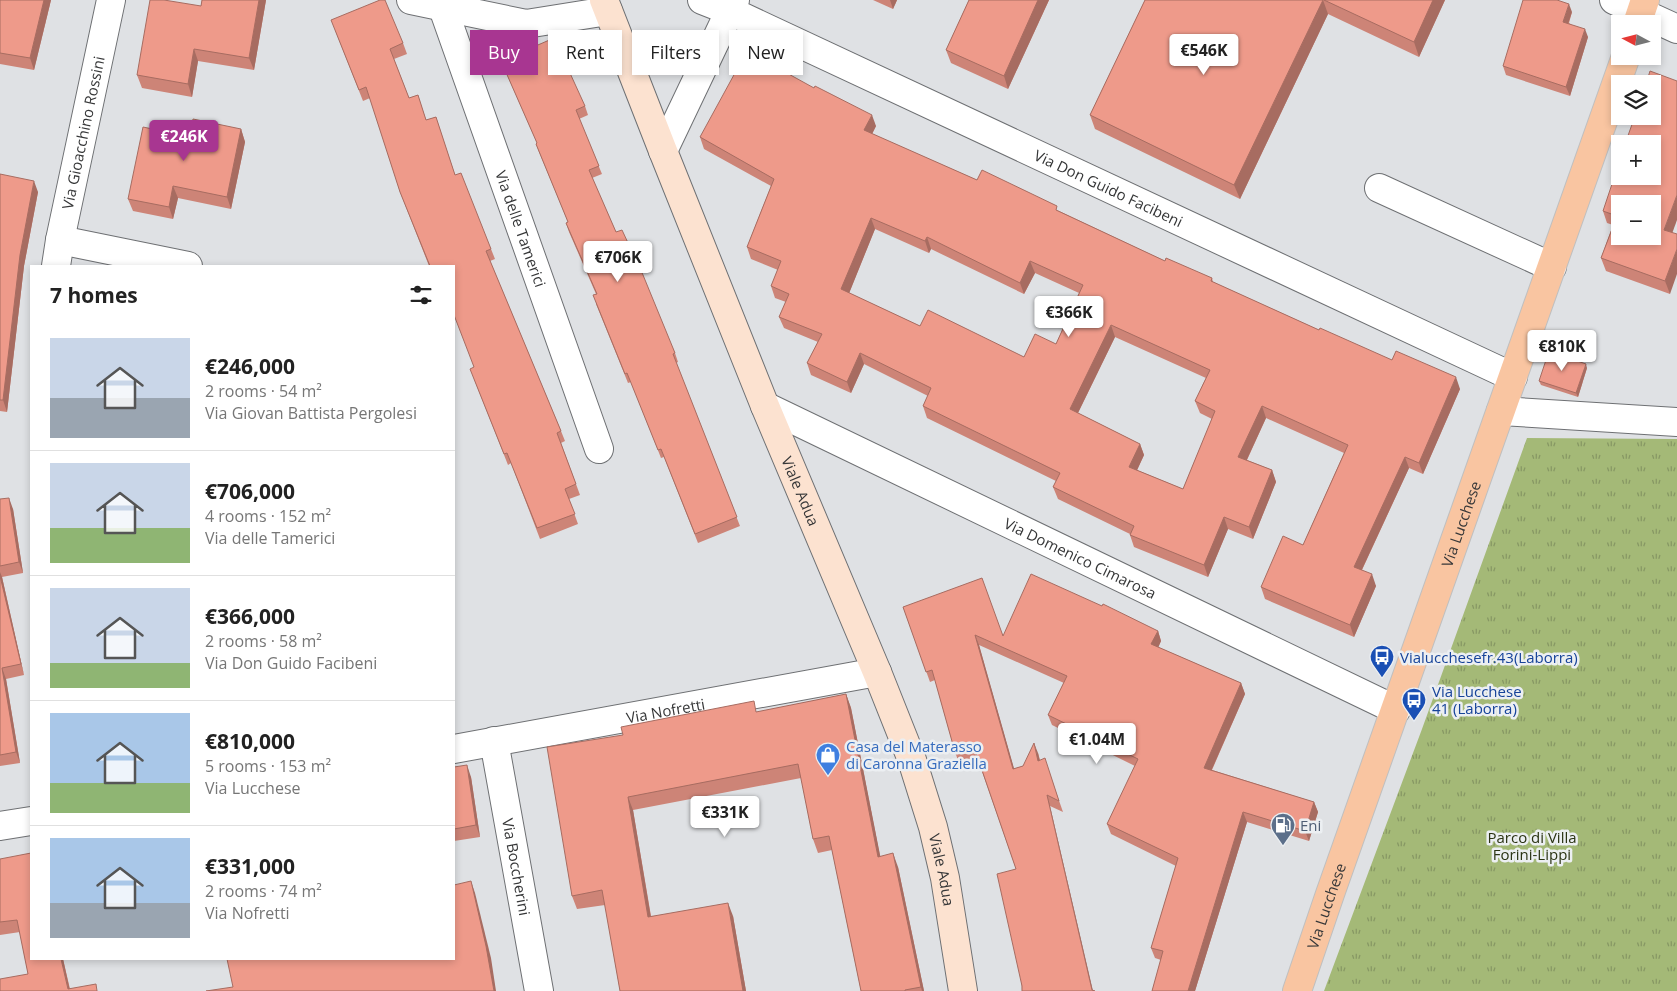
<!DOCTYPE html>
<html lang="en">
<head>
<meta charset="utf-8">
<style>
	body { margin:0; font-family:"Open Sans",sans-serif; background:#f6f6f6; color:#222; height:100vh; display:flex; flex-direction:column; font-size:19px; white-space:nowrap }
	* { box-sizing:border-box; margin:0 }
	p { font-size:16px; color:#767676 }
	.icon { flex:none; width:28px; height:28px; fill:none; stroke:currentColor; stroke-width:2; stroke-linecap:round; stroke-linejoin:round }
	.map { position:relative; flex:1; overflow:hidden }
	.sheet { position:absolute; left:30px; top:265px; width:425px; height:695px; display:flex; flex-direction:column; background:#fff; border-radius:0px; box-shadow:0 2px 8px #0003 }
	.sheet>* { flex:none }
	.guide { position:absolute; left:470px; top:30px; width:475px; height:45px; display:flex; gap:10px }
	.needle { width:32px; rotate:277deg }
	.fabs { position:absolute; left:1611px; top:15px; display:grid; gap:10px }
	.fabs a { display:grid; place-items:center; width:50px; height:50px; border-radius:0px; background:#fff; box-shadow:0 2px 8px #0003; font-size:25px }
	.price { position:absolute; translate:-50% -42px; padding:0 11px; border-radius:5px; background:#fff; color:#222; font-size:16px; line-height:32px; filter:drop-shadow(0 1px 2px #0008) }
	.price::after { content:''; position:absolute; left:50%; top:30px; width:15px; height:11px; margin-left:-8px; background:inherit; clip-path:polygon(0 0,100% 0,50% 100%) }
	.price.selected { background:#a83691; color:#fff }
	ul { padding:0; list-style:none }
	li { display:flex; align-items:center; gap:15px; height:125px; padding:0 20px }
	li+li { border-top:1px solid #e0e0e0 }
	li span { display:grid; place-items:center; flex:none; width:140px; height:100px; border-radius:0px; color:#555 }
	li>.icon { margin-inline-start:auto }
	span .icon { width:60px; height:60px; fill:#fffc; stroke-width:1 }
	li b { font-size:21px }
	h2 { display:flex; justify-content:space-between; align-items:center; height:60px; padding:0 20px; font-size:21px }
	.chip { padding:0 18px; border-radius:0px; background:#fff; box-shadow:0 2px 8px #0003; font-size:18px; line-height:45px }
	.chip.selected { background:#a83691; color:#fff }
	.map>svg:first-child { display:block }
	.park { fill:url(#park-tufts) }
	.lines { fill:none; stroke-linecap:round; stroke-linejoin:round }
	.minor-casing { stroke:#6e7073; stroke-width:30 }
	.secondary-casing { stroke:#6e7073; stroke-width:30 }
	.primary-casing { stroke:#bfbfbf; stroke-width:30 }
	.minor { stroke:#fff; stroke-width:28 }
	.secondary { stroke:#fce2d0; stroke-width:28 }
	.primary { stroke:#f9c5a1; stroke-width:28 }
	.wall { fill:#cd8477; fill-rule:evenodd }
	.shaded-wall { fill:#a76c61 }
	.building { fill:#ee9a8a; stroke:#a76c61; fill-rule:evenodd }
	.labels { text-anchor:middle; dominant-baseline:central; stroke-width:5; stroke-linejoin:round; paint-order:stroke }
	.street-label { font-size:15px; fill:#363738; stroke:#eceff2 }
	.transit-label { font-size:15px; fill:#164399; stroke:#eceff2; text-anchor:start }
	.shop-label { font-size:15px; fill:#366cbe; stroke:#eceff2; text-anchor:start }
	.service-label { font-size:15px; fill:#4e5e75; stroke:#eceff2; text-anchor:start }
	.park-label { font-size:15px; fill:#2a3313; stroke:#eceff2 }
</style>
</head>
<body>
<div class="map">
<svg width="1677" height="991" viewBox="0 0 1677 991">
	<defs>
		<pattern id="park-tufts" width="24" height="20" patternUnits="userSpaceOnUse" patternTransform="scale(1.25)"><rect width="24" height="20" fill="#a4b977"/><path d="M3 7l-1-3M5 7V3M7 7l1-3M15 17l-1-3M17 17v-4M19 17l1-3" fill="none" stroke="#869763"/></pattern>
	</defs>
	<rect width="100%" height="100%" fill="#dfe1e4"/>
	<polygon class="park" points="1527,438 1677,439 1677,991 1324,991 1422,729"/>
	<g class="lines">
		<defs>
			<g id="minor">
				<polyline points="411,0 526,24 608,11"/>
				<path id="s1" d="M702,0L730,11L1513,377"/>
				<polyline points="1614,0 1677,29"/>
				<path id="s2" d="M443,8L599,449"/>
				<polyline points="663,151 735,0"/>
				<polyline points="1379,188 1552,267"/>
				<polyline points="60,240 188,266"/>
				<path id="s3" d="M56,266L60,240L111,0"/>
				<path id="s4" d="M765,406L1396,710"/>
				<polyline points="1501,411 1677,422"/>
				<path id="s5" d="M494,741L539,991"/>
				<path id="s6" d="M454,749L877,672"/>
				<polyline points="0,826 31,821"/>
			</g>
			<g id="secondary">
				<path id="s7" d="M604,0L663,151L765,406L877,672L912,760L933,827L945,878L963,991"/>
			</g>
			<g id="primary">
				<polyline points="1637,24 1645,0"/>
				<path id="s8" d="M1297,991L1330,894L1626,56"/>
			</g>
		</defs>
		<use href="#minor" class="minor-casing"/>
		<use href="#secondary" class="secondary-casing"/>
		<use href="#primary" class="primary-casing"/>
		<use href="#minor" class="minor"/>
		<use href="#secondary" class="secondary"/>
		<use href="#primary" class="primary"/>
	</g>
	<g class="wall">
		<polygon points="0,0 51,0 34,70 0,64"/>
		<polygon points="202,0 266,0 254,70 198,61 192,97 142,88 137,75 201,6"/>
		<polygon points="873,0 897,0 893,9"/>
		<polygon points="969,0 1049,0 1008,89 951,63 946,50"/>
		<polygon points="1145,0 1445,0 1419,57 1328,14 1240,199 1095,129 1090,115"/>
		<polygon points="1572,12 1569,23 1588,37 1570,96 1506,75 1503,66"/>
		<polygon points="335,30 403,43 407,54 394,59 409,98 418,95 426,120 436,117 455,175 491,249 495,259 490,261 561,431 565,441 561,443 580,495 569,499 578,524 540,539 511,463 508,465 474,379 474,367 454,266 429,266 400,192 370,98 363,101"/>
		<polygon points="501,61 585,106 588,115 579,119 602,174 592,178 616,232 675,353 678,362 676,363 740,526 698,543 664,457 661,458 631,382 628,383 596,304 596,294 569,232 566,223 568,222 539,152 536,144 537,143"/>
		<path d="M814,88L876,126L872,134L977,180L1059,211L1165,261L1212,278L1213,282L1319,330L1460,389L1423,474L1409,468L1362,570L1376,586L1354,637L1265,599L1261,587L1303,545L1344,453L1266,418L1247,460L1272,470L1276,482L1253,539L1228,529L1208,577L1134,547L1130,535V534L1058,499L1053,487L1056,481L927,418L923,406L928,396L864,364L851,393L811,375L807,363L818,342L784,328L779,317L786,302L775,298L771,286L778,270L751,259L747,247L771,186L704,149L700,137ZM875,229L929,253L931,249L1024,294L1035,273L1079,293L1056,344L1024,357L920,326L849,293ZM1115,337L1206,378L1195,401L1200,413L1212,419L1183,489L1137,470L1144,455L1140,444L1078,413Z"/>
		<polygon points="241,129 245,142 231,209 178,198 173,219 133,211 128,199 190,137"/>
		<polygon points="0,174 38,192 24,266 7,412 0,411"/>
		<polygon points="1603,211 1672,232 1670,294 1606,271 1601,258 1613,225 1607,223"/>
		<polygon points="1587,368 1578,397 1541,385 1539,381"/>
		<polygon points="0,499 13,509 23,573 2,577 24,675 6,679 20,763 0,766"/>
		<polygon points="903,607 1003,636 1158,631 1161,641 1158,647 1241,683 1245,694 1212,770 1314,802 1318,812 1309,841 1247,822 1195,991 1152,991 1161,960 1155,958 1151,948 1176,866 1111,834 1107,824 1135,766 1052,725 1048,715 1064,683 979,645 1014,769 1023,766 1038,753 1040,760 1048,769 1063,812 1050,806 1022,991 1016,869 977,757 959,763 955,752 935,680 930,682"/>
		<polygon points="846,694 851,708 880,856 898,867 924,991 861,991 832,850 818,853 813,839 801,778 633,810 651,916 733,916 746,991 620,991 605,905 577,909 572,896 623,735 758,712"/>
		<polygon points="454,767 471,777 480,837 454,841"/>
		<polygon points="0,859 31,959 63,959 70,989 99,991 0,991 28,974 20,932 0,935"/>
	</g>
	<g class="shaded-wall">
		<polygon points="44,0 51,0 34,70 30,58"/>
		<polygon points="259,0 266,0 254,70 249,58"/>
		<polygon points="890,0 897,0 893,9"/>
		<polygon points="1038,0 1049,0 1008,89 1004,76"/>
		<polygon points="1323,0 1328,14 1240,199 1234,185"/>
		<polygon points="1433,0 1445,0 1419,57 1414,42"/>
		<polygon points="1569,4 1572,12 1566,30 1563,22"/>
		<polygon points="1585,29 1588,37 1570,96 1566,87"/>
		<polygon points="194,49 198,61 192,97 188,84"/>
		<polygon points="872,115 876,126 868,142 864,130"/>
		<polygon points="241,129 245,142 231,209 227,197"/>
		<polygon points="34,181 38,192 24,266 7,412 3,400 20,255"/>
		<polygon points="173,186 178,198 173,219 169,207"/>
		<polygon points="1677,195 1677,220 1669,242 1664,230"/>
		<polygon points="871,218 875,229 846,301 841,289"/>
		<polygon points="927,237 931,249 929,253 925,241"/>
		<polygon points="1677,249 1677,274 1670,294 1665,281"/>
		<polygon points="1030,261 1035,273 1024,294 1020,283"/>
		<polygon points="1111,325 1115,337 1074,421 1070,409"/>
		<polygon points="860,353 864,364 851,393 847,382"/>
		<polygon points="1586,364 1587,368 1578,397 1576,393"/>
		<polygon points="1456,377 1460,389 1423,474 1419,463"/>
		<polygon points="1262,406 1266,418 1243,468 1238,457"/>
		<polygon points="1140,444 1144,455 1133,479 1129,467"/>
		<polygon points="1405,457 1409,468 1358,578 1354,567"/>
		<polygon points="1272,470 1276,482 1253,539 1249,527"/>
		<polygon points="9,498 13,509 23,573 19,562"/>
		<polygon points="1224,517 1228,529 1208,577 1204,565"/>
		<polygon points="0,572 2,577 24,675 21,664 0,576"/>
		<polygon points="1372,574 1376,586 1354,637 1350,625"/>
		<polygon points="1158,631 1161,641 1155,655 1151,644"/>
		<polygon points="975,635 979,645 1017,779 1013,769"/>
		<polygon points="2,668 6,679 20,763 16,752"/>
		<polygon points="1241,683 1245,694 1208,778 1204,768"/>
		<polygon points="846,694 851,708 883,870 878,857"/>
		<polygon points="1034,743 1038,753 1042,771 1038,761"/>
		<polygon points="467,765 471,777 480,837 476,825"/>
		<polygon points="1047,795 1050,806 1093,991 1092,991"/>
		<polygon points="628,797 633,810 653,930 648,917"/>
		<polygon points="1314,802 1318,812 1309,841 1305,831"/>
		<polygon points="1243,812 1247,822 1195,991 1188,991"/>
		<polygon points="893,853 898,867 924,991 922,991 921,987"/>
		<polygon points="471,881 475,893 491,958 496,991 494,991"/>
		<polygon points="728,903 733,916 746,991 743,991"/>
		<polygon points="61,959 63,959 70,991 69,991"/>
	</g>
	<g class="building">
		<polygon points="0,0 44,0 30,58 0,53"/>
		<polygon points="150,0 164,0 201,6 202,0 259,0 249,58 194,49 188,84 137,75"/>
		<polygon points="380,0 385,0 403,43 390,49 409,98 418,95 426,120 436,117 455,175 461,173 491,249 486,251 561,431 557,433 576,484 565,489 575,514 537,528 507,453 504,454 470,369 474,367 454,315 454,266 430,266 400,192 366,87 359,90 331,20"/>
		<polygon points="969,0 1038,0 1004,76 946,50"/>
		<polygon points="1145,0 1323,0 1234,185 1090,115"/>
		<polygon points="1324,0 1433,0 1414,42"/>
		<polygon points="1523,0 1557,0 1569,4 1563,22 1585,29 1566,87 1503,66"/>
		<polygon points="554,38 585,106 576,110 599,166 589,170 616,232 622,230 643,275 675,353 673,354 737,517 695,534 661,449 658,450 627,373 625,374 593,295 597,294 566,223 568,222 536,144 537,143 501,61"/>
		<path d="M747,51L814,88L815,86L872,115L864,130L977,180L982,170L1057,206L1056,210L1165,261L1166,258L1212,278L1211,281L1319,330L1320,328L1392,360L1396,351L1456,377L1419,463L1405,457L1354,567L1372,574L1350,625L1261,587L1283,536L1303,545L1348,445L1262,406L1238,457L1272,470L1249,527L1224,517L1204,565L1130,535L1134,526L1053,487L1060,473L923,406L931,388L860,353L847,382L807,363L822,334L779,317L789,294L771,286L781,261L747,247L774,179L700,137ZM871,218L925,241L927,237L1020,283L1030,261L1083,285L1056,344L1035,334L1024,357L928,310L920,326L841,289ZM1111,325L1210,370L1195,401L1215,411L1183,489L1129,467L1140,444L1070,409Z"/>
		<path d="M1650,71L1677,81V195L1664,230L1677,234V249L1665,281L1601,258L1617,216L1603,211L1620,160V176H1652V144H1625L1635,116H1652V84H1646ZM1620,204H1652V236H1620Z"/>
		<polygon points="193,119 241,129 227,197 173,186 169,207 128,199 143,127 190,137"/>
		<polygon points="0,174 34,181 20,255 3,400 0,400"/>
		<polygon points="1549,351 1586,364 1576,393 1539,381"/>
		<polygon points="9,498 19,562 0,566 0,499"/>
		<polygon points="1031,574 1102,606 1103,604 1158,631 1151,644 1241,683 1204,768 1314,802 1305,831 1243,812 1188,991 1152,991 1163,951 1151,948 1178,858 1107,824 1138,759 1048,715 1067,676 975,635 1013,769 1023,766 1034,743 1038,761 1045,758 1059,801 1047,795 1092,990 1095,991 1022,991 1022,986 997,874 1016,869 974,747 955,752 932,670 926,672 903,607 982,578 1003,636"/>
		<polygon points="0,576 21,664 2,668 16,752 0,755"/>
		<polygon points="846,694 878,857 893,853 921,987 905,990 905,991 861,991 829,836 813,839 798,764 628,797 648,917 728,903 743,991 620,991 602,890 572,896 547,747 623,735 621,727 754,701 756,712"/>
		<polygon points="467,765 476,825 454,829 454,767"/>
		<polygon points="31,853 31,959 61,959 68,989 96,984 97,991 0,991 0,979 28,974 17,920 0,922 0,859"/>
		<polygon points="471,881 486,946 494,991 206,991 233,987 227,959 454,959 454,885"/>
	</g>
	<defs>
		<symbol id="bus-pin" viewBox="-11 -11 22 30"><path d="M0 17L-7.5 6A9.5 9.5 0 1 1 7.5 6Z" fill="#1a4fb4" stroke="#eceff2"/><path d="M-5-6H5V4H4V6H2V4H-2V6H-4V4H-5ZM-3.5-4V0h7V-4ZM-3.5 1.2v1.5H-2V1.2ZM2 1.2v1.5H3.5V1.2Z" fill="#fff"/></symbol>
		<symbol id="shop-pin" viewBox="-11 -11 22 30"><path d="M0 17L-7.5 6A9.5 9.5 0 1 1 7.5 6Z" fill="#3f7fe0" stroke="#eceff2"/><path d="M-5-2.5h2.3a2.7 3.5 0 0 1 5.4 0H5L5.5 6h-11ZM-1.5-2.5h3a1.5 2.3 0 0 0-3 0Z" fill="#fff"/></symbol>
		<symbol id="fuel-pin" viewBox="-11 -11 22 30"><path d="M0 17L-7.5 6A9.5 9.5 0 1 1 7.5 6Z" fill="#5c6f8a" stroke="#eceff2"/><path d="M-5.5-6h7V0h2V4h1.3V-2.5L3-4.5l.8-.8L6-3V5H2.5V1h-1V6h-7ZM-4.2-4.7v3.2H.2V-4.7Z" fill="#fff"/></symbol>
	</defs>
	<g fill-rule="evenodd">
		<use href="#bus-pin" x="1368" y="643" width="28" height="38"/>
		<use href="#bus-pin" x="1400" y="686" width="28" height="38"/>
		<use href="#shop-pin" x="814" y="741" width="28" height="38"/>
		<use href="#fuel-pin" x="1269" y="811" width="28" height="38"/>
	</g>
	<g class="labels">
		<g class="street-label">
			<text stroke="none"><textPath href="#s3" startOffset="136">Via Gioacchino Rossini</textPath></text>
			<text stroke="none"><textPath href="#s1" startOffset="448">Via Don Guido Facibeni</textPath></text>
			<text stroke="none"><textPath href="#s2" startOffset="234">Via delle Tamerici</textPath></text>
			<text stroke="none"><textPath href="#s7" startOffset="529">Viale Adua</textPath></text>
			<text stroke="none"><textPath href="#s8" startOffset="495">Via Lucchese</textPath></text>
			<text stroke="none"><textPath href="#s4" startOffset="350">Via Domenico Cimarosa</textPath></text>
			<text stroke="none"><textPath href="#s6" startOffset="215">Via Nofretti</textPath></text>
			<text stroke="none"><textPath href="#s5" startOffset="128">Via Boccherini</textPath></text>
			<text stroke="none"><textPath href="#s7" startOffset="934">Viale Adua</textPath></text>
			<text stroke="none"><textPath href="#s8" startOffset="90">Via Lucchese</textPath></text>
		</g>
		<g class="transit-label">
			<text x="1400" y="657">Vialucchesefr.43(Laborra)</text>
			<text x="1432" y="691">Via Lucchese<tspan x="1432" dy="17">41 (Laborra)</tspan></text>
		</g>
		<g class="shop-label">
			<text x="846" y="746">Casa del Materasso<tspan x="846" dy="17">di Caronna Graziella</tspan></text>
		</g>
		<g class="service-label">
			<text x="1300" y="825">Eni</text>
		</g>
		<g class="park-label">
			<text x="1532" y="837">Parco di Villa<tspan x="1532" dy="17">Forini-Lippi</tspan></text>
		</g>
	</g>
</svg>
<div class="fabs">
<a><svg class="needle" viewBox="-14 -14 28 28"><path d="M0-13l5 13h-10z" fill="#e53935"/><path d="M0 13l5-13h-10z" fill="#767676"/></svg></a>
<a><svg class="icon" aria-label="layers" viewBox="0 0 24 24"><path d="M12 4l9 5-9 5-9-5zM3 14l9 5 9-5"/></svg></a>
<a>+</a>
<a>−</a>
</div>
<b class="price" style="left:1204px;top:76px">€546K</b>
<b class="price selected" style="left:184px;top:162px">€246K</b>
<b class="price" style="left:618px;top:283px">€706K</b>
<b class="price" style="left:1069px;top:338px">€366K</b>
<b class="price" style="left:1562px;top:372px">€810K</b>
<b class="price" style="left:1097px;top:765px">€1.04M</b>
<b class="price" style="left:725px;top:838px">€331K</b>
<div class="guide">
<a class="chip selected">Buy</a>
<a class="chip">Rent</a>
<a class="chip">Filters</a>
<a class="chip">New</a>
</div>
<section class="sheet">
<h2>7 homes<svg class="icon" aria-label="filters" viewBox="0 0 24 24"><path d="M4 7h16M4 17h16"/><circle cx="9" cy="7" r="2"/><circle cx="15" cy="17" r="2"/></svg></h2>
<ul>
<li><span style="background:linear-gradient(#c9d6e8 60%,#9aa5b1 0)"><svg class="icon" aria-label="home" viewBox="0 0 24 24"><path d="M3 11l9-7 9 7M6 9v11h12V9"/></svg></span><div><b>€246,000</b><p>2 rooms · 54 m²</p><p>Via Giovan Battista Pergolesi</p></div></li>
<li><span style="background:linear-gradient(#c9d6e8 65%,#8fb573 0)"><svg class="icon" aria-label="home" viewBox="0 0 24 24"><path d="M3 11l9-7 9 7M6 9v11h12V9"/></svg></span><div><b>€706,000</b><p>4 rooms · 152 m²</p><p>Via delle Tamerici</p></div></li>
<li><span style="background:linear-gradient(#c9d6e8 75%,#8fb573 0)"><svg class="icon" aria-label="home" viewBox="0 0 24 24"><path d="M3 11l9-7 9 7M6 9v11h12V9"/></svg></span><div><b>€366,000</b><p>2 rooms · 58 m²</p><p>Via Don Guido Facibeni</p></div></li>
<li><span style="background:linear-gradient(#a9c7e8 70%,#8fb573 0)"><svg class="icon" aria-label="home" viewBox="0 0 24 24"><path d="M3 11l9-7 9 7M6 9v11h12V9"/></svg></span><div><b>€810,000</b><p>5 rooms · 153 m²</p><p>Via Lucchese</p></div></li>
<li><span style="background:linear-gradient(#a9c7e8 65%,#9aa5b1 0)"><svg class="icon" aria-label="home" viewBox="0 0 24 24"><path d="M3 11l9-7 9 7M6 9v11h12V9"/></svg></span><div><b>€331,000</b><p>2 rooms · 74 m²</p><p>Via Nofretti</p></div></li>
</ul>
</section>
</div>
</body>
</html>
